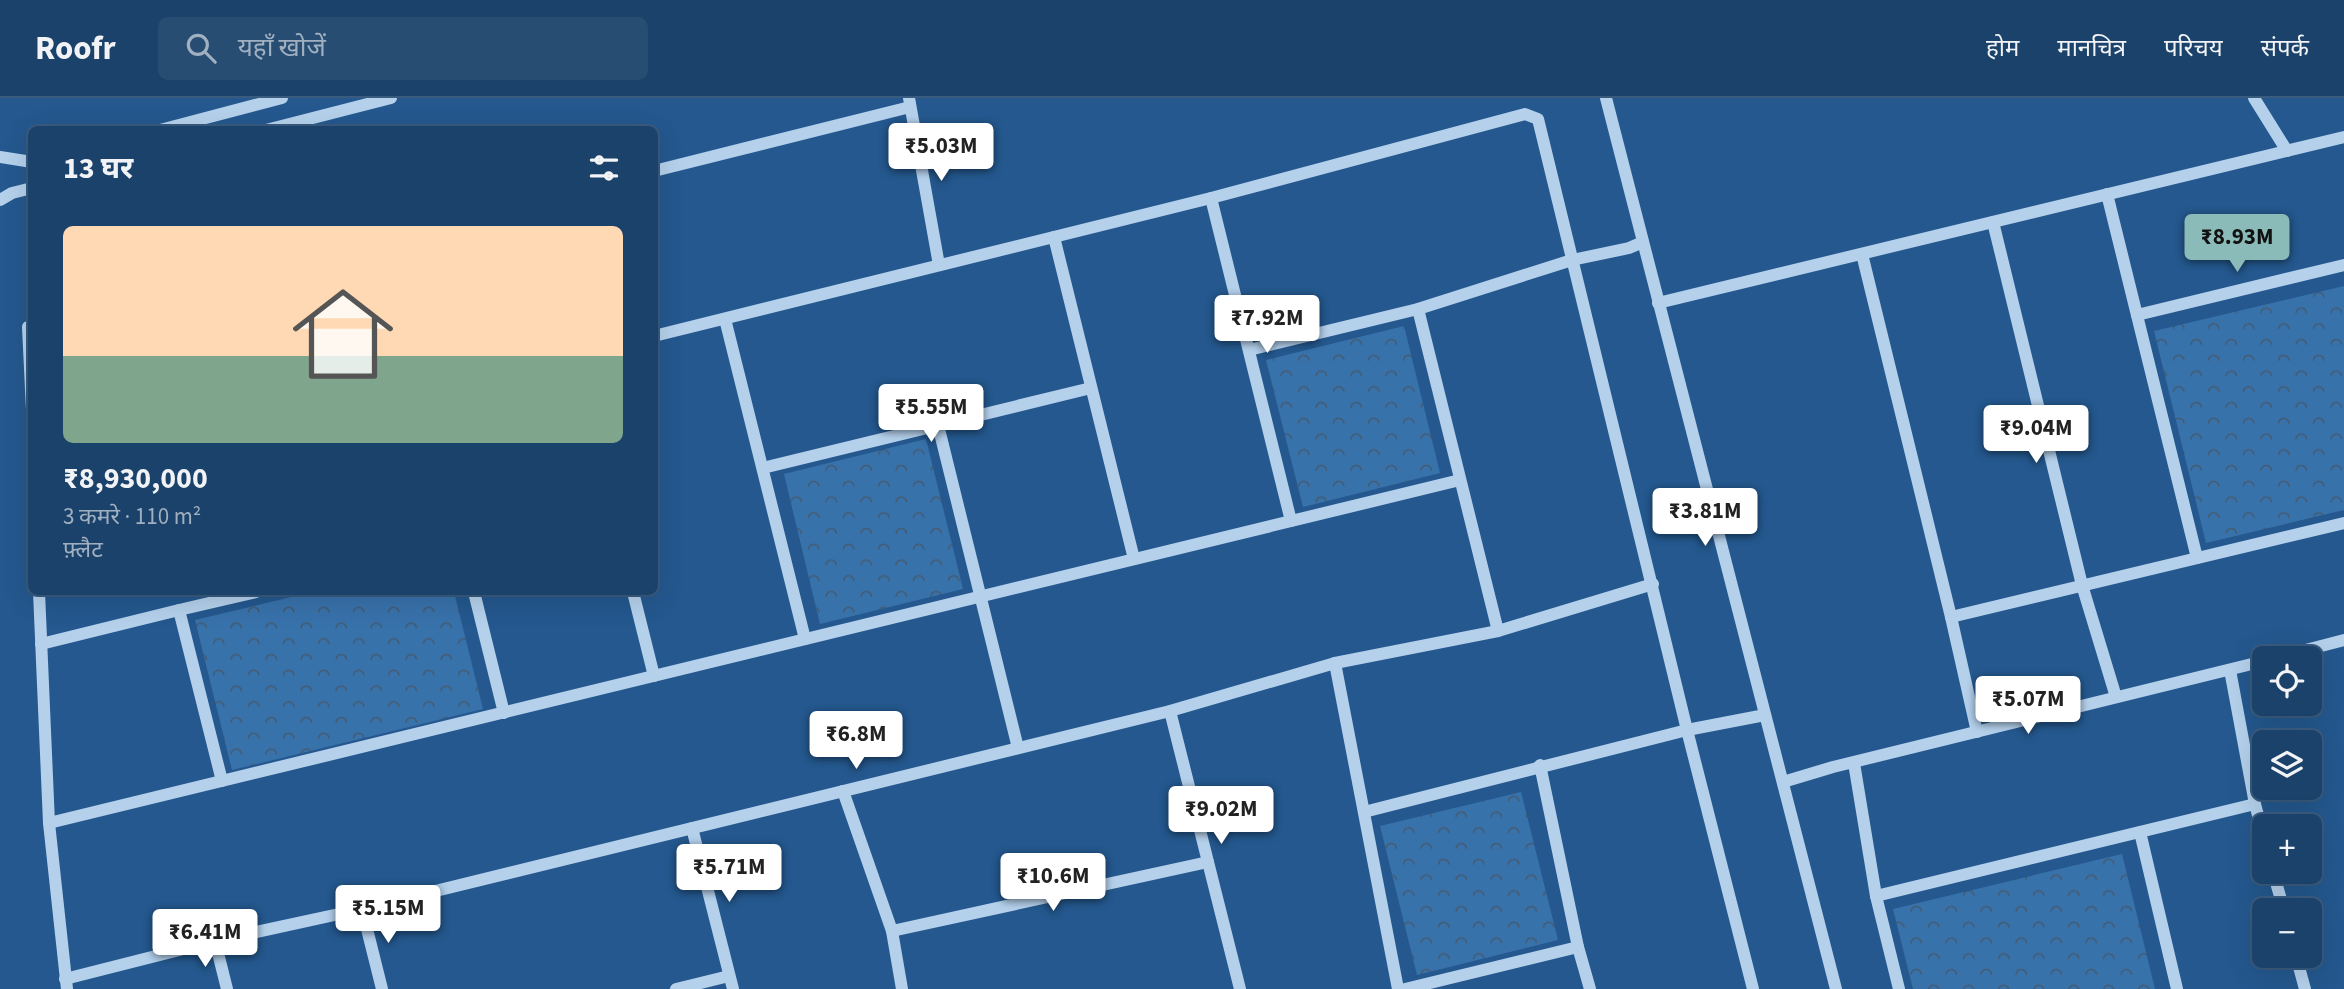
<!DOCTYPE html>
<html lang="hi">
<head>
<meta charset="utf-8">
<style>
	body { margin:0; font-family:"Source Sans 3","Noto Sans Devanagari",sans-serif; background:#284d72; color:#f1f3f6; height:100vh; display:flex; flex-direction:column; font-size:26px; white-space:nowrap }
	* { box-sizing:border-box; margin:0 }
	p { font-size:23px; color:#a0b0c1 }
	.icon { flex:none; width:38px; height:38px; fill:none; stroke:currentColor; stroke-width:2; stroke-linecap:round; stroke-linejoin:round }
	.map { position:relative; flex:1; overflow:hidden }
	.sheet { position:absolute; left:28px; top:28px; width:630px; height:469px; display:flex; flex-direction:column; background:#1b426a; border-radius:10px; box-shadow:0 7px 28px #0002,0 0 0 2px #395b7e }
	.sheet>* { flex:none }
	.buttons { position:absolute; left:2252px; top:548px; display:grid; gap:14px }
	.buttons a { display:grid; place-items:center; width:70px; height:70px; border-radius:10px; background:#1b426a; box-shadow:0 7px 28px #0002,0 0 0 2px #395b7e; font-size:35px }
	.price { position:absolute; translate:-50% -60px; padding:0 16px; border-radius:7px; background:#fff; color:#222; font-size:23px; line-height:46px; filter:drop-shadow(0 2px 4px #0008) }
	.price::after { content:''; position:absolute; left:50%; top:42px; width:21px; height:16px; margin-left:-10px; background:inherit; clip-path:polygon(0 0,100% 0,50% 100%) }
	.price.active { background:#8bbbb9; color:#111 }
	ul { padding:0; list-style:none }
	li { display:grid; align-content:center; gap:14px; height:371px; padding:0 35px }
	li span { display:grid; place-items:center; height:217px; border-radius:10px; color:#555 }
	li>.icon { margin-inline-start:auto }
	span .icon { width:126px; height:126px; fill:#fffc; stroke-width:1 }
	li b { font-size:30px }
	h2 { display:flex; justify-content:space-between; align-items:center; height:84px; padding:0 35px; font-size:30px }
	header { display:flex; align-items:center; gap:42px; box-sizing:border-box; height:98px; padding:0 35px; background:#1b426a; border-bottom:2px solid #395b7e }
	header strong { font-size:33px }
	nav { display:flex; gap:38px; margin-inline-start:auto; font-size:24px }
	.search { width:490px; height:63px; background:#284d72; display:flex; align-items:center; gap:18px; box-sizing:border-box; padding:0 24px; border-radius:10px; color:#a0b0c1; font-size:26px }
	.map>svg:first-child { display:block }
	.park { fill:url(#park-crowns) }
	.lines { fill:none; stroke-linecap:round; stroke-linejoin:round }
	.minor { stroke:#b4d0eb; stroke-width:12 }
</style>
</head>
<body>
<header>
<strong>Roofr</strong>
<div class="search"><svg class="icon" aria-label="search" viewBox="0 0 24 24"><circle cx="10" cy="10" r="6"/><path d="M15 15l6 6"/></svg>यहाँ खोजें</div>
<nav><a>होम</a><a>मानचित्र</a><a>परिचय</a><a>संपर्क</a></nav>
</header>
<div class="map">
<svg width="2344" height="891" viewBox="0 0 2344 891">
	<defs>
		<pattern id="park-crowns" width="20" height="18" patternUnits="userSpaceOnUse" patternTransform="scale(1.75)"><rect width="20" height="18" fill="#3872ab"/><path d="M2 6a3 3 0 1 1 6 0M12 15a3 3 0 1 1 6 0" fill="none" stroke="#435d77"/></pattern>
	</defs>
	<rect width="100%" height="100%" fill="#24588e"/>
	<g class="park">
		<polygon points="2344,188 2344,412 2206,445 2154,233"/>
		<polygon points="1404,228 1440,375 1303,409 1266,262"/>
		<polygon points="926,341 963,491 820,526 784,376"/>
		<polygon points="312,494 454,494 483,611 232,672 195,522"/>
		<polygon points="1521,694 1558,842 1417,877 1380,728"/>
		<polygon points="2122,756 2155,891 1913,891 1893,811"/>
	</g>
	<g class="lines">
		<g class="minor">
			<polyline points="909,0 939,167"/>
			<polyline points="1606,0 1836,891"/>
			<polyline points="2254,0 2287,53"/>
			<polyline points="160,32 282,0"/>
			<polyline points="266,32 391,0"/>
			<polyline points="0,59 32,64"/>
			<polyline points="654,73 910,9"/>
			<polyline points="2107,96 2197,460"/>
			<polyline points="1211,100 1291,423"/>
			<polyline points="0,102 12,95 32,90"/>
			<polyline points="1993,124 2082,487 2116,599"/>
			<polyline points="1054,139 1134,461"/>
			<polyline points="1862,156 1951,519 1977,634"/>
			<polyline points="1658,205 2344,39"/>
			<polyline points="1418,211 1498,533"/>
			<polyline points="2137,217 2344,167"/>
			<polyline points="725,221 805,541"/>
			<polyline points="32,228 28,229 32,312"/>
			<polyline points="654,238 1211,100 1525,16 1538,21 1687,632 1753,891"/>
			<polyline points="1249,252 1418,211 1572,162 1629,150 1643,144"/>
			<polyline points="938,327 1018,650"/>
			<polyline points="763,370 1091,290"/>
			<polyline points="39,494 49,725 67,891"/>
			<polyline points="474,494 504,615"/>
			<polyline points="633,494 654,578"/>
			<polyline points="1951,519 2344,425"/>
			<polyline points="41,546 179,512"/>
			<polyline points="2275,560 2344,542"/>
			<polyline points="1335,565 1398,891"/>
			<polyline points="2230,572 2255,706 2264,740"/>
			<polyline points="1170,613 1240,891"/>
			<polyline points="1854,665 1876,798 1899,891"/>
			<polyline points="1540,667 1578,849 1590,891"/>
			<polyline points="222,683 179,512 256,494"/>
			<polyline points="1783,684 1833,669 2264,563"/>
			<polyline points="843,693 892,833 902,891"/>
			<polyline points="1364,714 1687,632 1765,617"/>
			<polyline points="49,725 1460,382"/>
			<polyline points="692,730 733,891"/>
			<polyline points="2140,734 2177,891"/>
			<polyline points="2273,774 2284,812"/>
			<polyline points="1876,798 2255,706"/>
			<polyline points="362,811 382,891"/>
			<polyline points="892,833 1208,764"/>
			<polyline points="215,843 227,891"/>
			<polyline points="2296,858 2305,891"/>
			<polyline points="65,881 215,843 362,811 1170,613 1335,565 1498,533 1653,486"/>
			<polyline points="676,891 729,878"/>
			<polyline points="1405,891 1578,849"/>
		</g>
	</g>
</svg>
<div class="buttons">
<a><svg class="icon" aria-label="locate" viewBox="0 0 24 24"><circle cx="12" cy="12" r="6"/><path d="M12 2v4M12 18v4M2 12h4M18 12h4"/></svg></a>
<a><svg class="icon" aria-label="layers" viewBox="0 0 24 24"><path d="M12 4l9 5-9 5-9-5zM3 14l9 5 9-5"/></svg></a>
<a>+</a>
<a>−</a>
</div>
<b class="price" style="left:941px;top:85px">₹5.03M</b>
<b class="price active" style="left:2237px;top:176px">₹8.93M</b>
<b class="price" style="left:1267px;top:257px">₹7.92M</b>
<b class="price" style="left:931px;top:346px">₹5.55M</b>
<b class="price" style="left:2036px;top:367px">₹9.04M</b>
<b class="price" style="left:1705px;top:450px">₹3.81M</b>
<b class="price" style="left:2028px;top:638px">₹5.07M</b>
<b class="price" style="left:856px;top:673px">₹6.8M</b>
<b class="price" style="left:1221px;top:748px">₹9.02M</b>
<b class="price" style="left:729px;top:806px">₹5.71M</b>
<b class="price" style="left:1053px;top:815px">₹10.6M</b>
<b class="price" style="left:388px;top:847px">₹5.15M</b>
<b class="price" style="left:205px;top:871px">₹6.41M</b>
<section class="sheet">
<h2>13 घर<svg class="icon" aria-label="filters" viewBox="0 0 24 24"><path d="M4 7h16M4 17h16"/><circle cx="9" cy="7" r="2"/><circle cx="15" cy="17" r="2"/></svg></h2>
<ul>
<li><span style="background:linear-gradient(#ffd9b3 60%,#7fa58c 0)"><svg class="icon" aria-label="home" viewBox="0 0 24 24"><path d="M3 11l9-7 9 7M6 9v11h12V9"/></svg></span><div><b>₹8,930,000</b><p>3 कमरे · 110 m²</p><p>फ़्लैट</p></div></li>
</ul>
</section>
</div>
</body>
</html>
